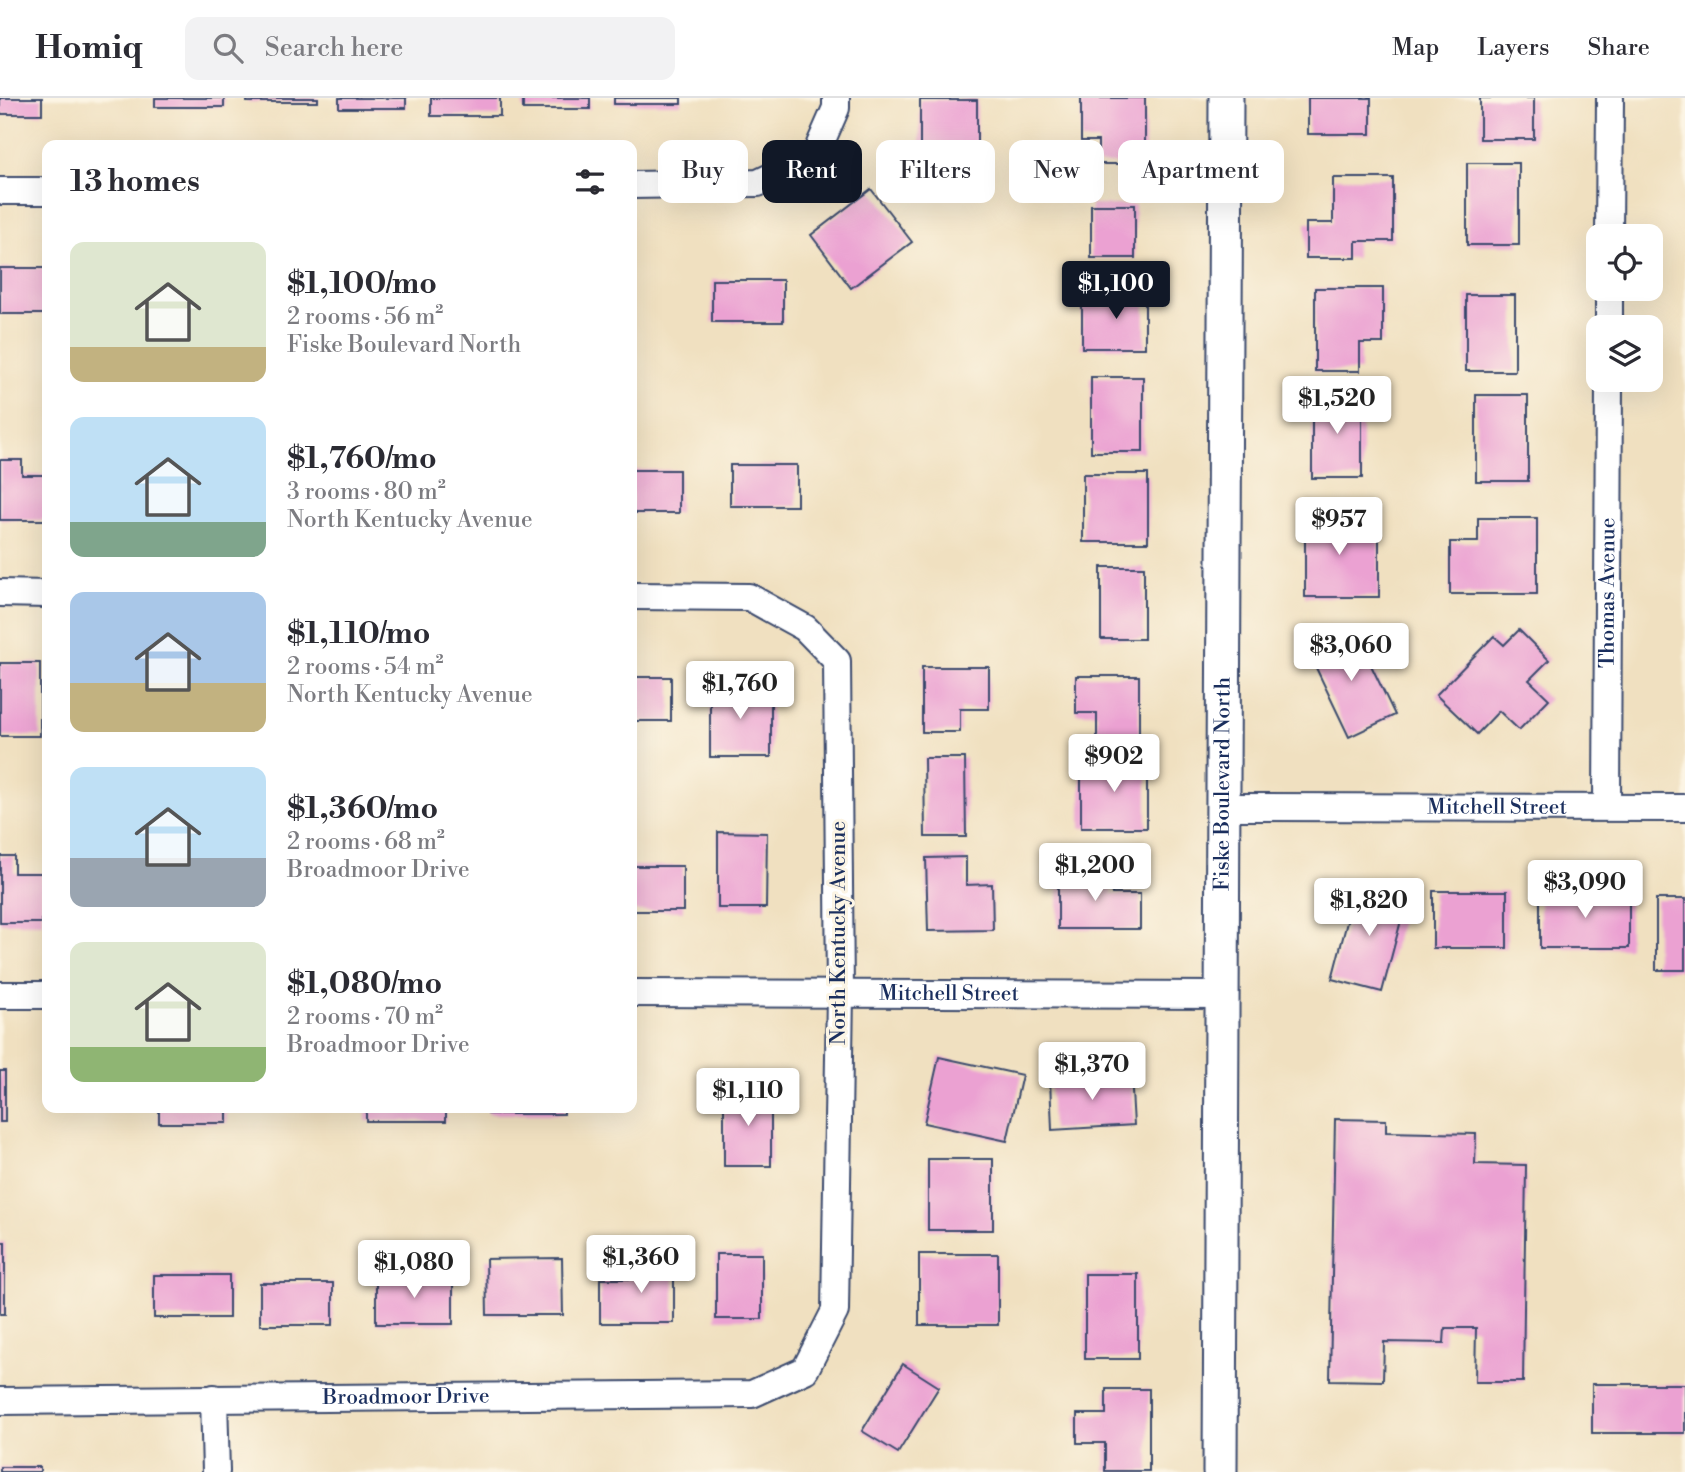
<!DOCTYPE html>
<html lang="en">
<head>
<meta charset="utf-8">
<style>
	body { margin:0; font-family:"Libre Bodoni",serif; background:#f2f2f3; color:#2b2b33; height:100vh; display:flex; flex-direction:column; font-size:26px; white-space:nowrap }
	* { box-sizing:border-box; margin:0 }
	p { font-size:23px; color:#7c7c81 }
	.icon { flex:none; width:38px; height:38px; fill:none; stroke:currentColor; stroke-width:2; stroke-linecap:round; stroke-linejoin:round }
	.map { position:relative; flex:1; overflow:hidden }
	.drawer { position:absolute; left:42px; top:42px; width:595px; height:973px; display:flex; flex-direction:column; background:#fff; border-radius:14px; box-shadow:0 7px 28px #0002 }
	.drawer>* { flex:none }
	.guide { position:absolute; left:658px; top:42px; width:665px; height:63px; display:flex; gap:14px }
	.buttons { position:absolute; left:1586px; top:126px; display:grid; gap:14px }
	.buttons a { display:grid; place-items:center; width:77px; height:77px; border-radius:14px; background:#fff; box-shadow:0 7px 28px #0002; font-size:35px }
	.price { position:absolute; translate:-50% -60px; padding:0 16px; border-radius:7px; background:#fff; color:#222; font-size:23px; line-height:46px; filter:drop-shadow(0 2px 4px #0008) }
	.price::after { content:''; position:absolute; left:50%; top:42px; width:21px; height:16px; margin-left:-10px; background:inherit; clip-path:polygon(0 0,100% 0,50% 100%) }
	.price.selected { background:#111827; color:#fff }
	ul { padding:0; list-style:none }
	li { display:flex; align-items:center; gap:21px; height:175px; padding:0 28px }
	li span { display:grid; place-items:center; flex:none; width:196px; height:140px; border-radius:14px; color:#555 }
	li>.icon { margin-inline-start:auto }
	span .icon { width:84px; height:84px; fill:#fffc; stroke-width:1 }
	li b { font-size:30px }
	h2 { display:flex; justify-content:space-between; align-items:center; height:84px; padding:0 28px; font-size:30px }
	.tag { padding:0 24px; border-radius:14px; background:#fff; box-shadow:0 7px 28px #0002; font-size:24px; line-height:63px }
	.tag.selected { background:#111827; color:#fff }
	header { display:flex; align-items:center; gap:42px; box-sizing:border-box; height:98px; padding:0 35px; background:#fff; border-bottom:2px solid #e1e1e2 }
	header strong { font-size:33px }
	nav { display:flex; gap:38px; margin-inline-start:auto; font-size:24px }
	.search { width:490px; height:63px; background:#f2f2f3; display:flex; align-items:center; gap:18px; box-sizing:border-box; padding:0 24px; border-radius:14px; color:#7c7c81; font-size:26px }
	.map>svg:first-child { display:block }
	.building { fill:#eba1d2 }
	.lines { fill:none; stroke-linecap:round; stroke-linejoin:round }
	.minor-casing { stroke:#3b4a6d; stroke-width:30 }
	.tertiary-casing { stroke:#3b4a6d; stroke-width:37 }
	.minor { stroke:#fff; stroke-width:26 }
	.tertiary { stroke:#fff; stroke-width:33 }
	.labels { text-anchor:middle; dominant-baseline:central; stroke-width:6; stroke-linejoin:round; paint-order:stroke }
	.street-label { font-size:21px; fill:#1b2f5e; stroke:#fcf5e5 }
</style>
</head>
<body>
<header>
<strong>Homiq</strong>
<div class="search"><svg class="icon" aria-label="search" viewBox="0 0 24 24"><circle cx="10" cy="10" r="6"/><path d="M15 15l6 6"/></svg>Search here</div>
<nav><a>Map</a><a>Layers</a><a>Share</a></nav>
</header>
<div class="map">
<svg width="1685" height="1374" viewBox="0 0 1685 1374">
	<rect width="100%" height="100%" fill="#fcf5e5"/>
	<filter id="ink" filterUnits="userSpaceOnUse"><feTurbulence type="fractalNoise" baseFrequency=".0143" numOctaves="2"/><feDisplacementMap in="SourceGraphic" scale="14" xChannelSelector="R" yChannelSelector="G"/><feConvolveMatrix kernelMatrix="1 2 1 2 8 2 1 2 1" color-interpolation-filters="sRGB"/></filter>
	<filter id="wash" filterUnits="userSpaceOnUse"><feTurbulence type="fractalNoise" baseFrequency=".00686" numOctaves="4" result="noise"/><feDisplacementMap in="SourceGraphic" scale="28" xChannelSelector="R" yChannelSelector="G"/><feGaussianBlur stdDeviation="1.57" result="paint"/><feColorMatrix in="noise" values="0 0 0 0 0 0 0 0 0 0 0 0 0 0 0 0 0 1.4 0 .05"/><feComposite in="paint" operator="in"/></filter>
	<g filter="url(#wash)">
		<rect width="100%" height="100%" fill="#f0e0c0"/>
		<g id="blocks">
			<g class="building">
				<rect x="0" y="0" width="42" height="16"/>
				<rect x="155" y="0" width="69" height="9"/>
				<rect x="247" y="0" width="71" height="4"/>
				<rect x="339" y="0" width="67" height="10"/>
				<rect x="431" y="0" width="69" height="18"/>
				<rect x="523" y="0" width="67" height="11"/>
				<rect x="614" y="0" width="67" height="6"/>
				<polygon points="1081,0 1145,0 1145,66 1098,66 1098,43 1081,43"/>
				<rect x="1308" y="0" width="63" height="36"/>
				<rect x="1480" y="0" width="54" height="41"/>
				<rect x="920" y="2" width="57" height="67"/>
				<rect x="1467" y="65" width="52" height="82"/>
				<polygon points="1333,80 1393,80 1393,143 1356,143 1356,160 1306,160 1306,125 1333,125"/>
				<polygon points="871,91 912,144 851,190 811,137"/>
				<rect x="1091" y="107" width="44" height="53"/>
				<rect x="0" y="170" width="47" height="46"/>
				<rect x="712" y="182" width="71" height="42"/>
				<polygon points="1112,189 1145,189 1145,250 1082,250 1082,208 1112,208"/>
				<polygon points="1315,190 1383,190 1383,245 1360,245 1360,273 1315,273"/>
				<rect x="1466" y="197" width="49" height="76"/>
				<rect x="1091" y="279" width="52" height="75"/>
				<rect x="1312" y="297" width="50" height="83"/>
				<rect x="1476" y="297" width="52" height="86"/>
				<polygon points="0,362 22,362 22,377 47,377 47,422 0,422"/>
				<rect x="730" y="367" width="67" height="41"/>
				<rect x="632" y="372" width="47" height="43"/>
				<rect x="1083" y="376" width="65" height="68"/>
				<polygon points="1305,410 1352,410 1352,441 1379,441 1379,499 1305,499"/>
				<polygon points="1478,420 1537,420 1537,496 1450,496 1450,444 1478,444"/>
				<rect x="1101" y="469" width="43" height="72"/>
				<polygon points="1354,532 1395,617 1349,639 1308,553"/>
				<polygon points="1519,532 1549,562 1529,582 1549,601 1519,632 1499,613 1477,636 1436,597 1494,538 1504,547"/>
				<rect x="0" y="565" width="40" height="73"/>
				<polygon points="922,569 989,569 989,611 960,611 960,634 922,634"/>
				<polygon points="1076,578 1139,578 1139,642 1097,642 1097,615 1076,615"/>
				<rect x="632" y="579" width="39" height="44"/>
				<rect x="710" y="587" width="61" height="72"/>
				<polygon points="924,660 965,660 966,739 925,739"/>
				<rect x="1081" y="662" width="66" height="68"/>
				<polygon points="718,734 767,735 766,810 718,810"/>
				<polygon points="0,758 14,758 14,775 42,775 42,825 0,825"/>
				<polygon points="966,759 966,787 992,786 993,832 928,833 926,760"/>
				<rect x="632" y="768" width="51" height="45"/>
				<polygon points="1058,773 1112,773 1112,796 1140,796 1140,831 1058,831"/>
				<polygon points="1357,786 1407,800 1382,894 1332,881"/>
				<rect x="1433" y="793" width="74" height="57"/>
				<rect x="1540" y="793" width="89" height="57"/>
				<rect x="1656" y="801" width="29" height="71"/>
				<polygon points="939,959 1022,977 1007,1043 924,1025"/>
				<rect x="0" y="973" width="5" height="51"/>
				<polygon points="1131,976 1134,1027 1052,1032 1050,981"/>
				<rect x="724" y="991" width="47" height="77"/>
				<rect x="159" y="1010" width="68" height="15"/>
				<rect x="366" y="1010" width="80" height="13"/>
				<rect x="488" y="1010" width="76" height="6"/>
				<polygon points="1335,1021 1386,1022 1386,1034 1476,1036 1475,1066 1526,1067 1523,1284 1475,1284 1476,1230 1445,1230 1444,1245 1384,1244 1383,1283 1330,1282"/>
				<rect x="928" y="1061" width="65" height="71"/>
				<rect x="0" y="1144" width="5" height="72"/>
				<rect x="716" y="1156" width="46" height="65"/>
				<rect x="919" y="1156" width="79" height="71"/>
				<polygon points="644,1157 674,1157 674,1225 600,1225 600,1181 644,1181"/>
				<polygon points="562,1160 563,1217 487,1217 486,1161"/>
				<rect x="1085" y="1176" width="53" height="85"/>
				<rect x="154" y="1177" width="75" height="43"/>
				<rect x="376" y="1179" width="77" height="47"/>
				<rect x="260" y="1185" width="73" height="42"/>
				<polygon points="903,1266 939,1289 898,1355 862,1333"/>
				<rect x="1592" y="1286" width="93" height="49"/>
				<polygon points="1106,1291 1149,1291 1149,1373 1105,1373 1105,1345 1077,1345 1077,1316 1106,1316"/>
				<rect x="0" y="1369" width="40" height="5"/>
			</g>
		</g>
	</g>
	<g filter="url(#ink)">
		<use href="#blocks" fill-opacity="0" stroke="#3b4a6d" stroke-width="2"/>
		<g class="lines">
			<defs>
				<g id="minor">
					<polyline points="632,87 758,85 815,58 836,10 836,0"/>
					<polyline points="0,93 47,93"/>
					<polyline points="1609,138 1610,0"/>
					<polyline points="1609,229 1609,191"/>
					<polyline points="0,495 47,496"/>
					<path id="s1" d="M1224,709L1685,710"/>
					<path id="s2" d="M1607,709L1609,282"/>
					<path id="s3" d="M632,895L1222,897"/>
					<polyline points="0,897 47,897"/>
					<polyline points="214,1300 216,1374"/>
					<path id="s4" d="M0,1303L752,1296L805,1272L835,1213L840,895L837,563L805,530L749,499L632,498"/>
				</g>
				<g id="tertiary">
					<path id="s5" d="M1220,1374L1226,0"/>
				</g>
			</defs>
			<use href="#minor" class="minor-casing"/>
			<use href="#tertiary" class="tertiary-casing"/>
			<use href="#minor" class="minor"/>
			<use href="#tertiary" class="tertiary"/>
		</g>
	</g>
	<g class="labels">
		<g class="street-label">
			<text stroke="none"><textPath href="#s2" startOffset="214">Thomas Avenue</textPath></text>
			<text stroke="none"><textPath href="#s5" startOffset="688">Fiske Boulevard North</textPath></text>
			<text stroke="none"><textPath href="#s1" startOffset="273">Mitchell Street</textPath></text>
			<text transform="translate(839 835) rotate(-90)">North Kentucky Avenue</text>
			<text stroke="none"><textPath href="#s3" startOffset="317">Mitchell Street</textPath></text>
			<text stroke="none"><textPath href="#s4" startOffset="406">Broadmoor Drive</textPath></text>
		</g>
	</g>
</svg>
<div class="buttons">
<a><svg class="icon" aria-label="locate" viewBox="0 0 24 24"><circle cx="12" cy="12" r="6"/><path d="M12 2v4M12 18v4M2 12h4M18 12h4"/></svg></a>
<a><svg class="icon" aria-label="layers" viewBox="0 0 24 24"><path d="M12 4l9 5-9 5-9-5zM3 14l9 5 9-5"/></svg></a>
</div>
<b class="price selected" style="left:1116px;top:223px">$1,100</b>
<b class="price" style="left:1337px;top:338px">$1,520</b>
<b class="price" style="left:1339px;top:459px">$957</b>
<b class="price" style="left:1351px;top:585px">$3,060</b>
<b class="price" style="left:740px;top:623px">$1,760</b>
<b class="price" style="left:1114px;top:696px">$902</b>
<b class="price" style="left:1095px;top:805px">$1,200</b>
<b class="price" style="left:1585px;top:822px">$3,090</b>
<b class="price" style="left:1369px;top:840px">$1,820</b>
<b class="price" style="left:1092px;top:1004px">$1,370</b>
<b class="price" style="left:748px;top:1030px">$1,110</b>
<b class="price" style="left:641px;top:1197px">$1,360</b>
<b class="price" style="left:414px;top:1202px">$1,080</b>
<div class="guide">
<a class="tag">Buy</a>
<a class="tag selected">Rent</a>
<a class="tag">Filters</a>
<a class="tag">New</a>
<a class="tag">Apartment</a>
</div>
<section class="drawer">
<h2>13 homes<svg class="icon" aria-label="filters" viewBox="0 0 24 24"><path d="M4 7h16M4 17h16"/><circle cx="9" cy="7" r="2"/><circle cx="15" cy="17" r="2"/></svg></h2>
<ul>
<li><span style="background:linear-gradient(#dfe7d0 75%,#c2b280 0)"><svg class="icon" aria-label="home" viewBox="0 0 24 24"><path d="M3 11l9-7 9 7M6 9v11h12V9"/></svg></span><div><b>$1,100/mo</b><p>2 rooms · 56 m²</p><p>Fiske Boulevard North</p></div></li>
<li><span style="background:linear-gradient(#bfe0f5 75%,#7fa58c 0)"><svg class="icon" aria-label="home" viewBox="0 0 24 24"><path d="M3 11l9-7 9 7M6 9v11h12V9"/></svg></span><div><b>$1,760/mo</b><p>3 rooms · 80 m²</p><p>North Kentucky Avenue</p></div></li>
<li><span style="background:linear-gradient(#a9c7e8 65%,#c2b280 0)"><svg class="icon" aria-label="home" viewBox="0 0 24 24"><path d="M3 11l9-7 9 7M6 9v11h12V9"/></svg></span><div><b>$1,110/mo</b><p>2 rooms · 54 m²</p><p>North Kentucky Avenue</p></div></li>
<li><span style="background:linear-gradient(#bfe0f5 65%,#9aa5b1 0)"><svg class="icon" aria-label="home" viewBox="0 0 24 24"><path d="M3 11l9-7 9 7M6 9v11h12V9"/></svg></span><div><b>$1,360/mo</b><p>2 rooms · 68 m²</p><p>Broadmoor Drive</p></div></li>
<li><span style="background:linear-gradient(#dfe7d0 75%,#8fb573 0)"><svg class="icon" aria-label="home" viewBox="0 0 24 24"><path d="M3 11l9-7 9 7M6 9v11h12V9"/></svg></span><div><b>$1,080/mo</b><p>2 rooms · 70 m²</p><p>Broadmoor Drive</p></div></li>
</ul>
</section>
</div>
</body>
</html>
